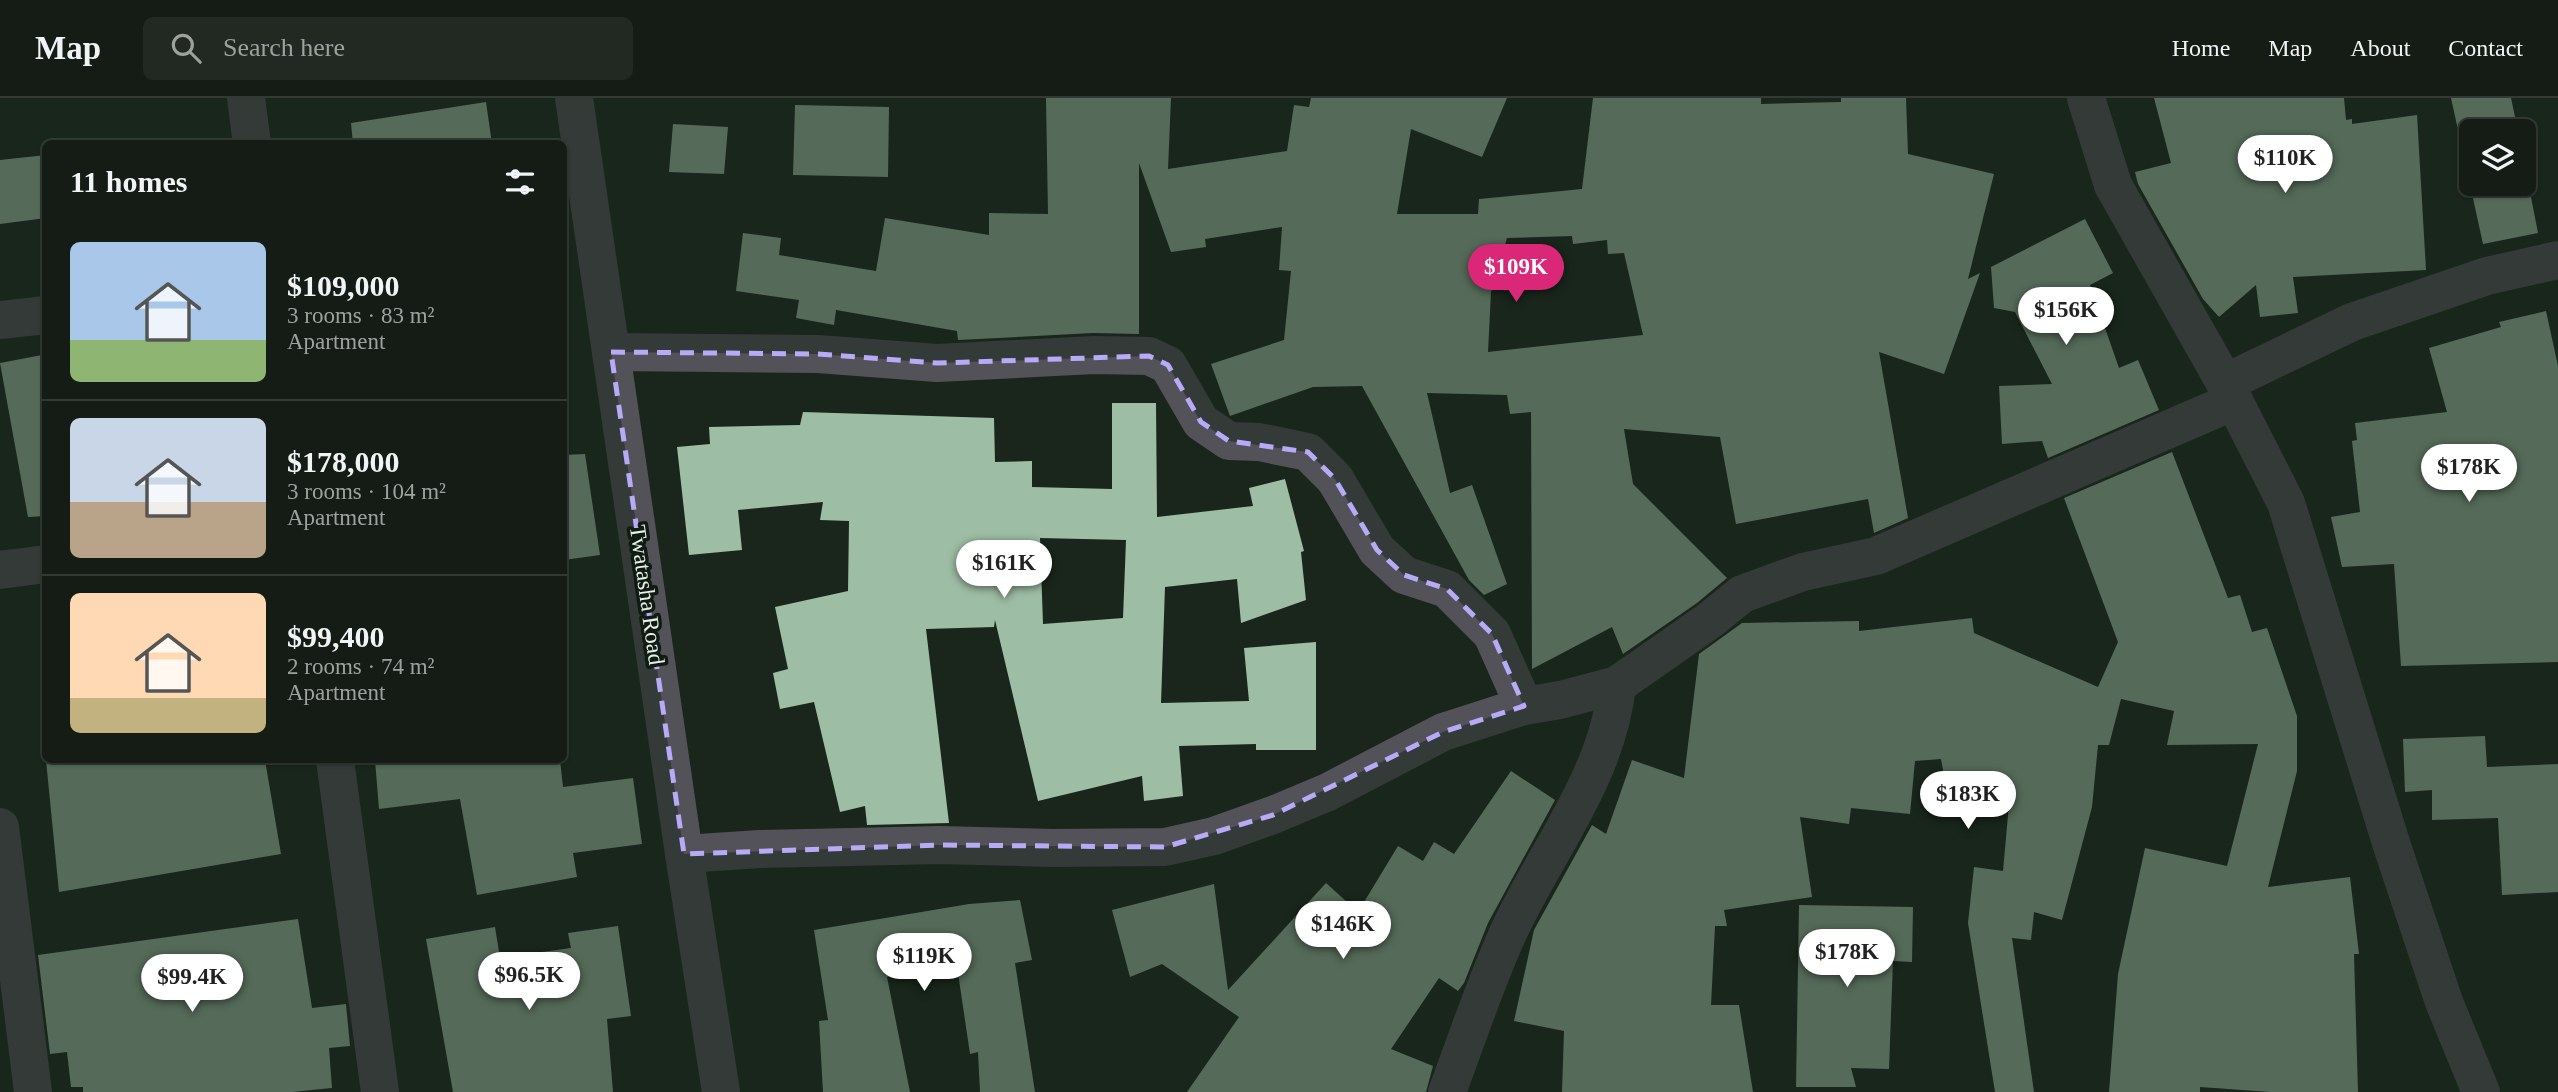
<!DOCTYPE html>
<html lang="en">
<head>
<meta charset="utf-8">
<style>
	body { margin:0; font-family:Georgia,serif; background:#212922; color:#f1f3f6; height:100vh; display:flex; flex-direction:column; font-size:26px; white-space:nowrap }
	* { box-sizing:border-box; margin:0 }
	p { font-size:23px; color:#9da1a0 }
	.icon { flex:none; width:38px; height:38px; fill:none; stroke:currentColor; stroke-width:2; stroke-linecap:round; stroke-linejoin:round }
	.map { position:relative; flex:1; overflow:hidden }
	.side { position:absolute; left:42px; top:42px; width:525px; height:623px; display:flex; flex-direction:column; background:#141c15; border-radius:10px; box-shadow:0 2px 5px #0004,0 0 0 2px #333a34 }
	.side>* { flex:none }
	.tools { position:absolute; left:2459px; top:21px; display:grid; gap:14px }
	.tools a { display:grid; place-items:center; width:77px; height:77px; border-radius:10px; background:#141c15; box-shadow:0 2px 5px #0004,0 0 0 2px #333a34; font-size:35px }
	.price { position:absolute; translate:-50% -60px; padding:0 16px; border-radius:24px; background:#fff; color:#222; font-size:23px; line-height:46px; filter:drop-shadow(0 2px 4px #0008) }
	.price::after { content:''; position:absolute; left:50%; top:42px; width:21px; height:16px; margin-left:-10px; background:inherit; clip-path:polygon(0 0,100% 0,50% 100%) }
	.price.current { background:#db2777; color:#fff }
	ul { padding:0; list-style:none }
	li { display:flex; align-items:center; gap:21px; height:175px; padding:0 28px }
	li+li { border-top:2px solid #333a34 }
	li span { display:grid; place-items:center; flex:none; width:196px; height:140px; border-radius:10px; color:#555 }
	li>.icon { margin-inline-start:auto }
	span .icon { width:84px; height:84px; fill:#fffc; stroke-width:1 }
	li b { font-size:30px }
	h2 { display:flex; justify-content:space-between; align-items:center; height:84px; padding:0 28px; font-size:30px }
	header { display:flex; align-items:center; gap:42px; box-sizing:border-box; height:98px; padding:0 35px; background:#141c15; border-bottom:2px solid #333a34 }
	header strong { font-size:33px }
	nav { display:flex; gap:38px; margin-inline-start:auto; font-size:24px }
	.search { width:490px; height:63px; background:#212922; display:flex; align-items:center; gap:18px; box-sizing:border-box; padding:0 24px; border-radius:10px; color:#9da1a0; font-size:26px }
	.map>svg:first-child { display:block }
	.building { fill:#9ebda5; fill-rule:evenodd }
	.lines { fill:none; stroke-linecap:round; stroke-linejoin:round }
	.minor { stroke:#535259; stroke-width:38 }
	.marked { fill:none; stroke:#b7abf8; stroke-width:5; stroke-dasharray:14 9; stroke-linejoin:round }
	.labels { text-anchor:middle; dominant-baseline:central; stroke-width:7; stroke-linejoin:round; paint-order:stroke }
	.street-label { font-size:23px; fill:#e7efe8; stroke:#101c13 }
</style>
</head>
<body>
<header>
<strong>Map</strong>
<div class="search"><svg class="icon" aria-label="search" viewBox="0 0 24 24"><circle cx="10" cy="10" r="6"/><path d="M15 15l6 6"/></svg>Search here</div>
<nav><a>Home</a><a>Map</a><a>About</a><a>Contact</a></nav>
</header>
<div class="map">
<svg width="2558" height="994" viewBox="0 0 2558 994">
	<rect width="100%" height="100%" fill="#1a261c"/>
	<g class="building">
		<path d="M1046,0H1171L1168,71L1287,53L1294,7L1309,9L1311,0H1507L1482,59L1411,31L1397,116H1478L1479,101L1582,91L1593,0H1761V6L1841,4V0H1906L1908,56L1994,76L1968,181L1980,175L1944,276L1879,254L1908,420L1874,435L1868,401L1736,426L1720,339L1624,331L1633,386L1727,480L1697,505L1623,556L1612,529L1532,571L1531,314L1510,316L1507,297L1427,295L1450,395L1472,387L1507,486L1484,497L1469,482L1362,288L1313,289L1230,318L1211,266L1284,242L1291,173L1279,172L1282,129L1205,141L1206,149L1171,154L1139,65V236L1093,235L958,242L957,233L836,212L834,227L796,220L799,202L736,193L743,135L781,140L779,157L876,173L885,120L989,137V115L1048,116ZM1572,138L1573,146L1607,142L1608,156L1624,155L1643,237L1488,254L1491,194L1507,140Z"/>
		<polygon points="2154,0 2344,0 2346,22 2352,21 2352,26 2417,17 2426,172 2293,179 2298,215 2260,219 2256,187 2219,219 2203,201 2138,86 2135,74 2171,65"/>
		<polygon points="2451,0 2511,0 2518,33 2471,33 2471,86 2524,86 2524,63 2538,135 2483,146"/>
		<polygon points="486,4 492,46 353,46 351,25"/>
		<polygon points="795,7 889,9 888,79 793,77"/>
		<polygon points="673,26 728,29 724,76 669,74"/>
		<polygon points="46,57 46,120 0,126 0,62"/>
		<polygon points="2085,121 2113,175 2090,187 2119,270 2138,262 2159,312 2048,360 2042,343 2002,346 1999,288 2052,286 2015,214 1994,210 1991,169"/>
		<polygon points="2546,213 2558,268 2558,564 2401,568 2394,466 2342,469 2331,419 2360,414 2352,343 2357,342 2355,325 2447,314 2429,250 2501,229 2499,224"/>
		<polygon points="42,257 46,276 46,418 28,419 0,265"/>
		<path d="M1112,305H1156L1157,419L1253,408L1249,390L1285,381L1304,453L1301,454L1306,502L1241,525L1237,481L1165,489L1161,605L1249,603L1244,550L1316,544V652H1256V646L1179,648L1183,698L1144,703L1142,678L1038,703L995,522L994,529L926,531L949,725L867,727L865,708L840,714L814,604L780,611L773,575L788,571L775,509L848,493L849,423L820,422L823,404L738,412L742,452L689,457L677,349L710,346L709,329L800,327L803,314L994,320L995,364L1032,363V389L1112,391ZM1040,440L1126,442L1123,520L1043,526Z"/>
		<polygon points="2172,354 2228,500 2240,497 2252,534 2267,530 2297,618 2297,673 2268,789 2350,779 2359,856 2354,856 2358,994 2271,994 2200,989 2200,994 2109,994 2118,876 2145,750 2227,768 2258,646 2167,647 2174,613 2121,601 2109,647 2098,647 2092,709 2062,822 2034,814 2031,842 2012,840 2034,994 1995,994 1968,825 1974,769 2003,773 2009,706 1946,688 1941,661 1915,663 1910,716 1851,710 1849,726 1800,719 1812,799 1724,812 1727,828 1715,828 1711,907 1739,907 1753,994 1562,994 1564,933 1514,923 1534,832 1592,727 1606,736 1632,662 1684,680 1699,556 1742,525 1859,523 1859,533 1972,520 1974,535 2098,589 2118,544 2064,400"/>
		<polygon points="585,356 600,457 564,462 564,357"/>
		<polygon points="2485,638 2487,669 2558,666 2558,794 2502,797 2498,720 2432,722 2432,692 2405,694 2403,641"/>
		<polygon points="46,662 265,662 281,756 59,794"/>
		<polygon points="375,662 560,662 563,689 633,680 642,746 573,755 577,779 477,797 460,701 379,711"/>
		<polygon points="1511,673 1555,702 1488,825 1464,885 1458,893 1439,880 1391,951 1433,968 1426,994 1187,994 1239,919 1162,866 1130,879 1112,812 1214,786 1228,892 1326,785 1358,814 1398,748 1423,763 1434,744 1454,756"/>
		<polygon points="1020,802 1032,862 1015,865 1035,994 980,994 978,954 970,956 957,868 887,879 910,994 823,994 819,923 828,922 814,832 969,806"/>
		<polygon points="1799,807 1913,809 1912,864 1893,863 1889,971 1851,970 1856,989 1796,989"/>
		<polygon points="298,821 312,910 346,906 350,948 329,950 332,990 292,994 83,994 83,989 71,989 67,954 50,956 38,857"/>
		<polygon points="618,828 631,918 607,921 613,994 453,994 426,841 495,829 500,860 571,850 568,835"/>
	</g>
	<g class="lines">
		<g class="minor">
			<polyline points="246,0 252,46"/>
			<polyline points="574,0 684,756 721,994"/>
			<polyline points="2086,0 2113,87 2225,285 2286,405 2392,748 2444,904 2481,994"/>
			<polyline points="0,222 46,217"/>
			<polyline points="611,254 818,256 937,265 1094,257 1149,258 1168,267 1201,324 1229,343 1259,344 1308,354 1335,381 1377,452 1404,477 1447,491 1492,536 1524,608"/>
			<polyline points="2225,285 2352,224 2487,178 2558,162"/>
			<polyline points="0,472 46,466"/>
			<polyline points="335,662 380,994"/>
			<polyline points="0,729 33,994"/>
			<polyline points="684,756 760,751 939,747 1052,750 1165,749 1214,738 1273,717 1328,694 1443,634 1524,608 1560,602 1617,587 1710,522 1742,496 1803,474 1876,458 2234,303"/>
			<path d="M1447,994C1467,941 1485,886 1508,835C1546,753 1608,678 1617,587"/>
		</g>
	</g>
	<path d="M0 0H2558V994H0ZM611,254L818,256L937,265L1149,258L1168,267L1201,324L1229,343L1308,354L1335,381L1377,452L1404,477L1447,491L1492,536L1524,608L1443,634L1273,717L1165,749L939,747L684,756Z" fill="#1a261c" fill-opacity=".55" fill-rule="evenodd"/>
	<path class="marked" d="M611,254L818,256L937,265L1149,258L1168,267L1201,324L1229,343L1308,354L1335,381L1377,452L1404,477L1447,491L1492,536L1524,608L1443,634L1273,717L1165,749L939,747L684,756Z"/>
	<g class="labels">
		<g class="street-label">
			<text transform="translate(647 497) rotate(82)">Twatasha Road</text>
		</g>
	</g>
</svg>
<div class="tools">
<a><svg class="icon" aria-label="layers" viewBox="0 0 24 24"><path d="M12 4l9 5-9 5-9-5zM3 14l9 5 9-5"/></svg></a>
</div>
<b class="price" style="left:2285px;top:97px">$110K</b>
<b class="price current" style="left:1516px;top:206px">$109K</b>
<b class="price" style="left:2066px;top:249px">$156K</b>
<b class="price" style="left:2469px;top:406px">$178K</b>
<b class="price" style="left:1004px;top:502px">$161K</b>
<b class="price" style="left:1968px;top:733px">$183K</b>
<b class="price" style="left:1343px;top:863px">$146K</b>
<b class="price" style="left:1847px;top:891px">$178K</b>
<b class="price" style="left:924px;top:895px">$119K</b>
<b class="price" style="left:529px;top:914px">$96.5K</b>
<b class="price" style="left:192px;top:916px">$99.4K</b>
<section class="side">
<h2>11 homes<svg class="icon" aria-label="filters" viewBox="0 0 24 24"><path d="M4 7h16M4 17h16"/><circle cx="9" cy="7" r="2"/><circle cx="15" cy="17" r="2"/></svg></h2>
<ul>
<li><span style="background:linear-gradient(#a9c7e8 70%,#8fb573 0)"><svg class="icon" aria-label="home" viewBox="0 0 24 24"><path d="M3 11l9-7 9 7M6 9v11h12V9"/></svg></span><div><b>$109,000</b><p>3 rooms · 83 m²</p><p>Apartment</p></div></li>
<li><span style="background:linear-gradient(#c9d6e8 60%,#b9a48a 0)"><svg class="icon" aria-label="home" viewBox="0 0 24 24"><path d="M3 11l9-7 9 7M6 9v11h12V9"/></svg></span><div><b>$178,000</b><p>3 rooms · 104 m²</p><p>Apartment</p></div></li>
<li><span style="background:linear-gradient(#ffd9b3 75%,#c2b280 0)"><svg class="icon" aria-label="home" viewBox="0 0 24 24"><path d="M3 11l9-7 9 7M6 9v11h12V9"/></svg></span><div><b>$99,400</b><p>2 rooms · 74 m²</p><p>Apartment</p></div></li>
</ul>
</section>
</div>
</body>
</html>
